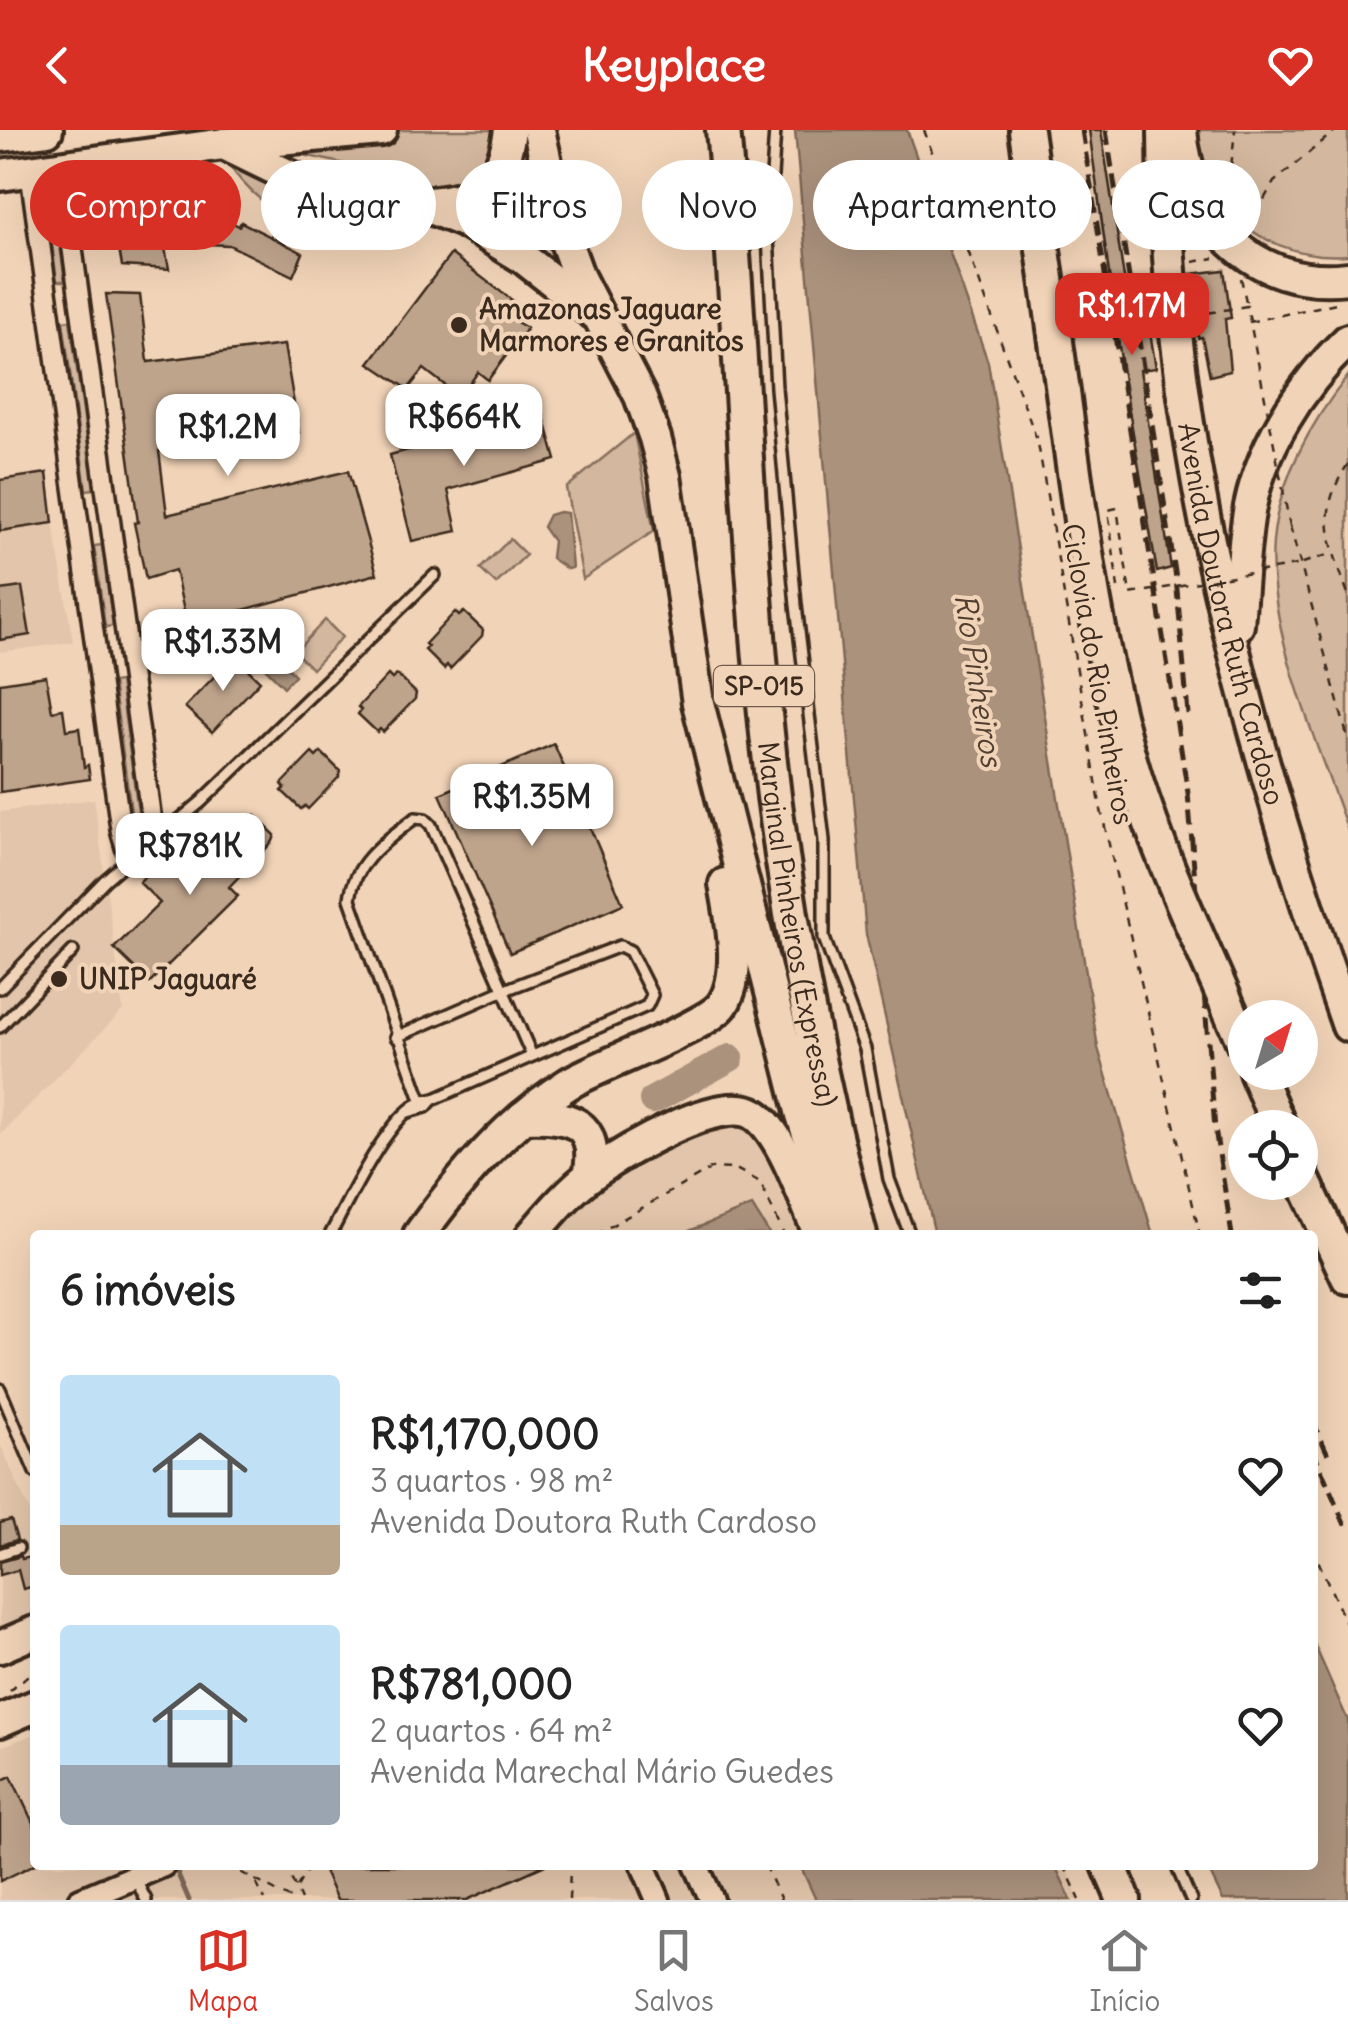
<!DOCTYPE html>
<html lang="pt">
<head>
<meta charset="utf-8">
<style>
	body { margin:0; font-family:Delius,sans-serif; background:#f2f2f2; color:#222; height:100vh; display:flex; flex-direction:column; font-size:38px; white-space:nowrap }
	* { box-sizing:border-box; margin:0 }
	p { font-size:32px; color:#767676 }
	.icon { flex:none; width:55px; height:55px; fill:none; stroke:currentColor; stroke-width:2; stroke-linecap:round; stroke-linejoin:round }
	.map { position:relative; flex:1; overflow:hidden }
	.drawer { position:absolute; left:30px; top:1100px; width:1288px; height:640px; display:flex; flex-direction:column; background:#fff; border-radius:10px; box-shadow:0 10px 40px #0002 }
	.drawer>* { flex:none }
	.hud { position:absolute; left:30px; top:30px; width:1290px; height:90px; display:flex; gap:20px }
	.needle { width:65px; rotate:38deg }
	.controls { position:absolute; left:1228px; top:870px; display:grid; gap:20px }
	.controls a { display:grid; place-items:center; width:90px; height:90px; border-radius:50%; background:#fff; box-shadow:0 10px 40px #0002; font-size:50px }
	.price { position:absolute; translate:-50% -85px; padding:0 22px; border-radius:20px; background:#fff; color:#222; font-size:32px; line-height:65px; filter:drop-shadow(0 2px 5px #0008) }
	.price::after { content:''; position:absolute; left:50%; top:60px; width:30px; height:22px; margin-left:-15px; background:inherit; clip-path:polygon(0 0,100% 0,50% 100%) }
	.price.current { background:#d93025; color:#fff }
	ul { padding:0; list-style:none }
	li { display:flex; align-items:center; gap:30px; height:250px; padding:0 30px }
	li span { display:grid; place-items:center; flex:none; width:280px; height:200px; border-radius:10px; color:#555 }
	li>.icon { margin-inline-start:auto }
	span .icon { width:120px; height:120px; fill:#fffc; stroke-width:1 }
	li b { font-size:42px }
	h2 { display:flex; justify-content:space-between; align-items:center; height:120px; padding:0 30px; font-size:42px }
	.pill { padding:0 35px; border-radius:45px; background:#fff; box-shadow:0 10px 40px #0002; font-size:35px; line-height:90px }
	.pill.current { background:#d93025; color:#fff }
	header { display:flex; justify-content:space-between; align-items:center; height:130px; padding:0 30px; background:#d93025; color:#fff; font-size:45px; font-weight:700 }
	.tab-bar { display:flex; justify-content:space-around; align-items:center; height:140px; border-top:2px solid #e0e0e0; background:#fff; font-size:28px; color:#767676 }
	.tab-bar a { display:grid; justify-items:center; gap:5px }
	.tab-bar .current { color:#d93025 }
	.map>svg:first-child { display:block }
	.built { fill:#e2c5aa }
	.green { fill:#d3b79e; stroke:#87705e; stroke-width:2.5 }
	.water { fill:#ab927d; stroke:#7e6857; stroke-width:2.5 }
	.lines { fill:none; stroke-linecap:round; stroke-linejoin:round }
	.stream { stroke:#7e6857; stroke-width:5 }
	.river { stroke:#ab927d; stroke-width:28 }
	.building { fill:#bfa48c; stroke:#3b2a1e; stroke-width:2.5 }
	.service-casing { stroke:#3b2a1e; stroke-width:16 }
	.minor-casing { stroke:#3b2a1e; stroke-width:25 }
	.tertiary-casing { stroke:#3b2a1e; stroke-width:30 }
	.trunk-casing { stroke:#3b2a1e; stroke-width:38 }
	.motorway-casing { stroke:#3b2a1e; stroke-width:40 }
	.path { stroke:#3b2a1e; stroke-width:2.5; stroke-dasharray:8 8; stroke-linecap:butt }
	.service { stroke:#f1d3b7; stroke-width:9 }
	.minor { stroke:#f1d3b7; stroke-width:18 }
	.tertiary { stroke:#f1d3b7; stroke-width:22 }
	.trunk { stroke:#f1d3b7; stroke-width:30 }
	.motorway { stroke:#f1d3b7; stroke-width:32 }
	.rail { stroke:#3b2a1e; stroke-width:5; stroke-dasharray:15 8; stroke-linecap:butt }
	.motorway-bridge-casing { stroke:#3b2a1e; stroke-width:40; stroke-linecap:butt }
	.path-bridge { stroke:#3b2a1e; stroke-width:2.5; stroke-dasharray:8 8; stroke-linecap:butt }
	.motorway-bridge { stroke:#f1d3b7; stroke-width:32 }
	.poi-dot { fill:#3b2a1e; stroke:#f1d3b7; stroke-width:4 }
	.labels { text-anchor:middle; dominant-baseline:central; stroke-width:8; stroke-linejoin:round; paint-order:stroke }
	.shield { fill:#f1d3b7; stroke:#725d4c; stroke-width:2.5 }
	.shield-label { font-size:25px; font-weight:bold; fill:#3b2a1e }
	.poi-label { font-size:28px; font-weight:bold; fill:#3b2a1e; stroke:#f1d3b7; text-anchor:start }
	.street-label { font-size:28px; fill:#3b2a1e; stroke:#f1d3b7 }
	.water-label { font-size:30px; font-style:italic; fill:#513f31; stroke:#f1d3b7 }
</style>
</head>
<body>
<header><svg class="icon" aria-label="back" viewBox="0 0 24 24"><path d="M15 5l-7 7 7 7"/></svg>Keyplace<svg class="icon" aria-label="heart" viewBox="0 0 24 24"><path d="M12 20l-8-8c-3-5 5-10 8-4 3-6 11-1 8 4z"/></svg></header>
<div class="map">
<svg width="1348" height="1770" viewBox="0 0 1348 1770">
	<rect width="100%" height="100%" fill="#f1d3b7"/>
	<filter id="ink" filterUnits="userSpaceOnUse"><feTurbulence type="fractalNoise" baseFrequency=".01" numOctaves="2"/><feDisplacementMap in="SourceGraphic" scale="20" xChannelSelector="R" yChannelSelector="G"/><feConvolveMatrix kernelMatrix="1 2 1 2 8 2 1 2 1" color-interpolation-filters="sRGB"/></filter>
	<g filter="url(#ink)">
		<g class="built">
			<polygon points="53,393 73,512 0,522 0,401"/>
			<polygon points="94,669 123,880 0,1005 0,682"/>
			<polygon points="729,990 763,1003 805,1105 552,1105 571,1084 631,1035"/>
			<polygon points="0,1314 35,1393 35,1485 0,1499"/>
			<polygon points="35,1604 35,1735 1065,1735 1080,1770 0,1770 0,1617"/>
		</g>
		<g class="green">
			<polygon points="318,0 517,0 522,100 419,50 299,24"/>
			<path d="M1197,0H1348V125C1303,129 1251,112 1224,73C1209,53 1202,24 1197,0Z"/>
			<path d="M239,33L278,60L310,73V106C280,85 250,66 229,35Z"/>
			<polygon points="52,57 65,151 57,151 44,58"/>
			<polygon points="70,190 94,359 86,360 63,191"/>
			<path d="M1348,246V701C1319,617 1266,500 1273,412C1278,351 1311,292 1348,246Z"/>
			<polygon points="634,303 654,401 583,449 566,358"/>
			<polygon points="510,409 526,425 496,454 480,439"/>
			<polygon points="102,415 113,496 105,497 94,416"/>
			<polygon points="325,490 342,507 312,539 295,522"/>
			<polygon points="120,552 139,688 132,689 113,553"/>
		</g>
		<g class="water">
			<polygon points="795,0 907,0 988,232 1098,918 1153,1105 935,1105 866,804"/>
			<polygon points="559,382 567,383 572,438 567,439 551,428 553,411 543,397 549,385"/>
			<polygon points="258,515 275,532 279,529 295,545 284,557 250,523"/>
			<polygon points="752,1076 770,1105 679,1105"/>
			<polygon points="1313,1511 1348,1591 1348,1770 1223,1770 1206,1735 1312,1735"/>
			<polygon points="800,1735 1055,1735 1071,1770 816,1770"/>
		</g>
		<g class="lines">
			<polyline class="stream" points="174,1735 189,1770"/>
			<polyline class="river" points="653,970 730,928"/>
		</g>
		<g class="building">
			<polygon points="1089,0 1101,0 1129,180 1132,193 1148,191 1156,238 1140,240 1171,438 1157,442 1124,251"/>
			<polygon points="154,59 169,139 122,136 110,65"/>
			<polygon points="229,91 239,96 241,92 303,123 293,146 229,115 207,114 213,98 219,93"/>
			<polygon points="451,124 525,180 515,191 527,198 488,250 478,242 460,267 424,239 408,259 369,233"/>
			<polygon points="1224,140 1231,188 1225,189 1230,241 1210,246 1202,207 1198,208 1190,144"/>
			<polygon points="106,164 140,165 148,232 284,215 299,303 159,321 167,385 348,341 377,444 187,495 175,440 146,449 134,393 138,392"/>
			<polygon points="543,283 556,330 448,360 457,401 412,411 390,325"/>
			<polygon points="47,343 53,393 0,401 0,350"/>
			<polygon points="22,457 30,505 0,510 0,460"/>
			<polygon points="455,482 459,486 464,482 483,500 482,506 450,539 447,535 444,539 425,520 428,517 425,514"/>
			<polygon points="234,526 260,551 212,602 185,577"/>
			<polygon points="388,545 392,549 397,545 416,563 415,569 383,602 380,599 377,602 358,584 361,580 358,577"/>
			<polygon points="46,546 52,581 63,579 66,600 79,598 84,637 88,635 90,649 0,662 0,553"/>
			<polygon points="554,614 623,774 510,823 440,664"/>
			<polygon points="321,622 340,641 339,647 308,679 305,676 301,679 282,661 285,658 282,654 312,623 316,627"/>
			<polygon points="255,686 275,705 273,711 229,757 238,766 150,853 114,818 160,773 139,752 176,716 196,737 247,687 251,691"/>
			<polygon points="11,1390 17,1410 0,1415 0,1393"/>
			<polygon points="21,1426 22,1429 31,1427 35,1441 35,1456 23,1459 18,1440 0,1445 0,1432"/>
			<polygon points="11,1646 35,1697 35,1734 0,1751 0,1651"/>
			<polygon points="321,1735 545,1735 467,1770 337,1770"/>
		</g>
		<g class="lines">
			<defs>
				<g id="service">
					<polyline points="775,0 768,106 776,258 796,475 824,710 824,808 865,919 889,1049 910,1105"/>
					<polyline points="152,713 201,672 435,445"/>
					<polyline points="0,858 105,750 134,725"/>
					<polyline points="0,897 73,821"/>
					<path d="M421,970L350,769C354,732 387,710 415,688L425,689L431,695L532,926"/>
					<polyline points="408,982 426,977 432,970"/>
					<path d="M330,1105C346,1076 396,966 432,970L647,876L652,865L630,821L620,816L502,861L396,907"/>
					<polyline points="0,1259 35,1342"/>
					<polyline points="0,1424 18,1418"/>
					<polyline points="1176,1735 1191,1770"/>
					<polyline points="136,1750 146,1770"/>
				</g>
				<polyline id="minor" points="30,41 121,702 126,719 139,725 150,715 151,687 61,36"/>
				<g id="tertiary">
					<polyline points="643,1735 658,1770"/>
					<polyline points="696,1735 712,1770"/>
					<polyline points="80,1770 163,1735"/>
				</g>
				<g id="trunk">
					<polyline points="539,0 559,93 579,148 640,266 655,308 665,346 698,573 802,985 840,1105"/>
					<path id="s1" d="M1164,0C1165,308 1247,608 1348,896"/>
					<path d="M1181,0C1188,89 1253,160 1348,148"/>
					<polyline points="0,6 47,0"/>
					<polyline points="224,14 310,56 418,73 463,91 522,127 592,182"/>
					<polyline points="0,45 224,14 381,0"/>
					<path d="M426,73C477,70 503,54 510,0"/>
					<path d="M1238,495C1241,460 1243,423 1248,388C1258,321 1300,256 1348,210"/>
					<path d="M523,987C570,985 600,991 589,1046"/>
					<path d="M419,1105C461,1047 506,993 568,954C600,934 708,897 723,874C743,843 731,788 725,754"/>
					<path d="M532,1105C550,1084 570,1060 592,1044C622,1023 720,963 754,984C783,1002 805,1073 820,1105"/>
					<polyline points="0,1517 35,1502"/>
					<polyline points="0,1591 35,1576"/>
				</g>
				<g id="motorway">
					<path id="s2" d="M723,0C744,222 747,445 774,666C792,811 822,963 860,1105"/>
					<polyline points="1026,0 1056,212"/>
					<polyline points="1256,942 1280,998"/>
					<polyline points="1300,1043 1348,1147"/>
					<polyline points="1109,1735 1124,1770"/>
				</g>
			</defs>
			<use href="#service" class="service-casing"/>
			<use href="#minor" class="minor-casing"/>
			<use href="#tertiary" class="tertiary-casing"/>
			<use href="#trunk" class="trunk-casing"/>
			<use href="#motorway" class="motorway-casing"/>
			<g class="path">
				<polyline points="924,0 1038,313 1101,680 1200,1105"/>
				<polyline points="1228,67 1235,0"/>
				<polyline points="1248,97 1274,52 1336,0"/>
				<polyline points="1193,132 1214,128"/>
				<polyline points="1241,148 1247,176"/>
				<polyline points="1249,192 1341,172"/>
				<polyline points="1118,198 1145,194"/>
				<path d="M1348,334C1315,383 1330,413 1348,464"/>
				<polyline points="1290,396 1348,609"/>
				<polyline points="1303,433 1333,423"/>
				<polyline points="595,1105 712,1038 736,1039 760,1052 784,1105"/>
				<polyline points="1312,1417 1348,1498"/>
				<polyline points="10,1561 35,1539"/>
				<polyline points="227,1735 293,1770"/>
				<polyline points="285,1735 301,1770"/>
				<polyline points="765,1735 781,1770"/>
				<polyline points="1064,1735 1080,1770"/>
				<polyline points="256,1753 265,1770"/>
				<polyline points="297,1757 310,1735"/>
				<polyline points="569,1770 570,1735"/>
			</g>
			<use href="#service" class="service"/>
			<use href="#minor" class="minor"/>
			<use href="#tertiary" class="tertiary"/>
			<use href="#trunk" class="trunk"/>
			<use href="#motorway" class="motorway"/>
			<g class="rail">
				<polyline points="1082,0 1188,663 1215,999 1232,1105"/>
				<polyline points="1106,0 1176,448 1188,584"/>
				<polyline points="1312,1289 1330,1329"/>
				<polyline points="1312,1318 1348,1402"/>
			</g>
			<defs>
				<path id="motorway-bridge" d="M1056,212C1077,358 1092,506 1135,647C1164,739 1208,828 1245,916"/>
			</defs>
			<use href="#motorway-bridge" class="motorway-bridge-casing"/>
			<g class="path-bridge">
				<polyline points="1145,194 1247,176 1290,396"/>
				<polyline points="1118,458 1108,380 1117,378 1130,464 1302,434"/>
			</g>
			<use href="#motorway-bridge" class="motorway-bridge"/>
		</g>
	</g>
	<g class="poi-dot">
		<circle cx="459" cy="195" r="10"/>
		<circle cx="59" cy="849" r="10"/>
	</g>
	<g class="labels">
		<rect class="shield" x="714" y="536" width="100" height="40" rx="8"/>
		<g class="shield-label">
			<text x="764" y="556">SP-015</text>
		</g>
		<g class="poi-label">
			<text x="479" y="179">Amazonas Jaguare<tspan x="479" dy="32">Marmores e Granitos</tspan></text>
			<text x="79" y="849">UNIP Jaguaré</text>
		</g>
		<g class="street-label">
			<text stroke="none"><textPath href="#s1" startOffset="490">Avenida Doutora Ruth Cardoso</textPath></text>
			<text transform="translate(1098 544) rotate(80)">Ciclovia do Rio Pinheiros</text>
			<text stroke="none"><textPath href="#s2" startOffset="798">Marginal Pinheiros (Expressa)</textPath></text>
		</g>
		<g class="water-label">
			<text transform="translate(979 550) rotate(81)">Rio Pinheiros</text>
		</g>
	</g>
</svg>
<div class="controls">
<a><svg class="needle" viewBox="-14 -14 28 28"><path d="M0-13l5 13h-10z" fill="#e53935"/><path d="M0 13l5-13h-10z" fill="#767676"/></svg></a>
<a><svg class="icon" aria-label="locate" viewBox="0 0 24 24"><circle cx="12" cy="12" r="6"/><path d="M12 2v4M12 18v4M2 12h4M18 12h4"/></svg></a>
</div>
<b class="price current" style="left:1132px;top:228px">R$1.17M</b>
<b class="price" style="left:464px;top:339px">R$664K</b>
<b class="price" style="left:228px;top:349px">R$1.2M</b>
<b class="price" style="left:223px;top:564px">R$1.33M</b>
<b class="price" style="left:532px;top:719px">R$1.35M</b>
<b class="price" style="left:190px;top:768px">R$781K</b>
<div class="hud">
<a class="pill current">Comprar</a>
<a class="pill">Alugar</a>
<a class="pill">Filtros</a>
<a class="pill">Novo</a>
<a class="pill">Apartamento</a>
<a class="pill">Casa</a>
</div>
<section class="drawer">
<h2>6 imóveis<svg class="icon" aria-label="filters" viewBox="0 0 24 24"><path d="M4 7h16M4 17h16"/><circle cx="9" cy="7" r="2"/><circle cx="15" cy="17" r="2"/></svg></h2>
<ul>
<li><span style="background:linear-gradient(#bfe0f5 75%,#b9a48a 0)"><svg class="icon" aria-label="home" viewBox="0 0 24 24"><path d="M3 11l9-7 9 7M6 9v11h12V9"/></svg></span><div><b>R$1,170,000</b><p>3 quartos · 98 m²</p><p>Avenida Doutora Ruth Cardoso</p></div><svg class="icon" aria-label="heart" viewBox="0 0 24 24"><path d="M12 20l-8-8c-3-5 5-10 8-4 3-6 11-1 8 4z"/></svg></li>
<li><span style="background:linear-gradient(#bfe0f5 70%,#9aa5b1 0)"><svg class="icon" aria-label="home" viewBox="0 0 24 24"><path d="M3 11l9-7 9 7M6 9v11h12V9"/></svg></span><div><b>R$781,000</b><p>2 quartos · 64 m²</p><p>Avenida Marechal Mário Guedes</p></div><svg class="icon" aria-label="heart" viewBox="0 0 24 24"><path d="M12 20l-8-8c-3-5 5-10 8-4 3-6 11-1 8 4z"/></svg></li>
</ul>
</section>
</div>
<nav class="tab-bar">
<a class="current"><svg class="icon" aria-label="map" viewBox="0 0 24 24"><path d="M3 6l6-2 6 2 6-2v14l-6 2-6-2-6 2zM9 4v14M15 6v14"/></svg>Mapa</a>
<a><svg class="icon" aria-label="saved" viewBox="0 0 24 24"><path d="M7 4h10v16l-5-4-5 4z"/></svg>Salvos</a>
<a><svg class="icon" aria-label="home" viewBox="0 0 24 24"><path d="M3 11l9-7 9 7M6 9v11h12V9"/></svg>Início</a>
</nav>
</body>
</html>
